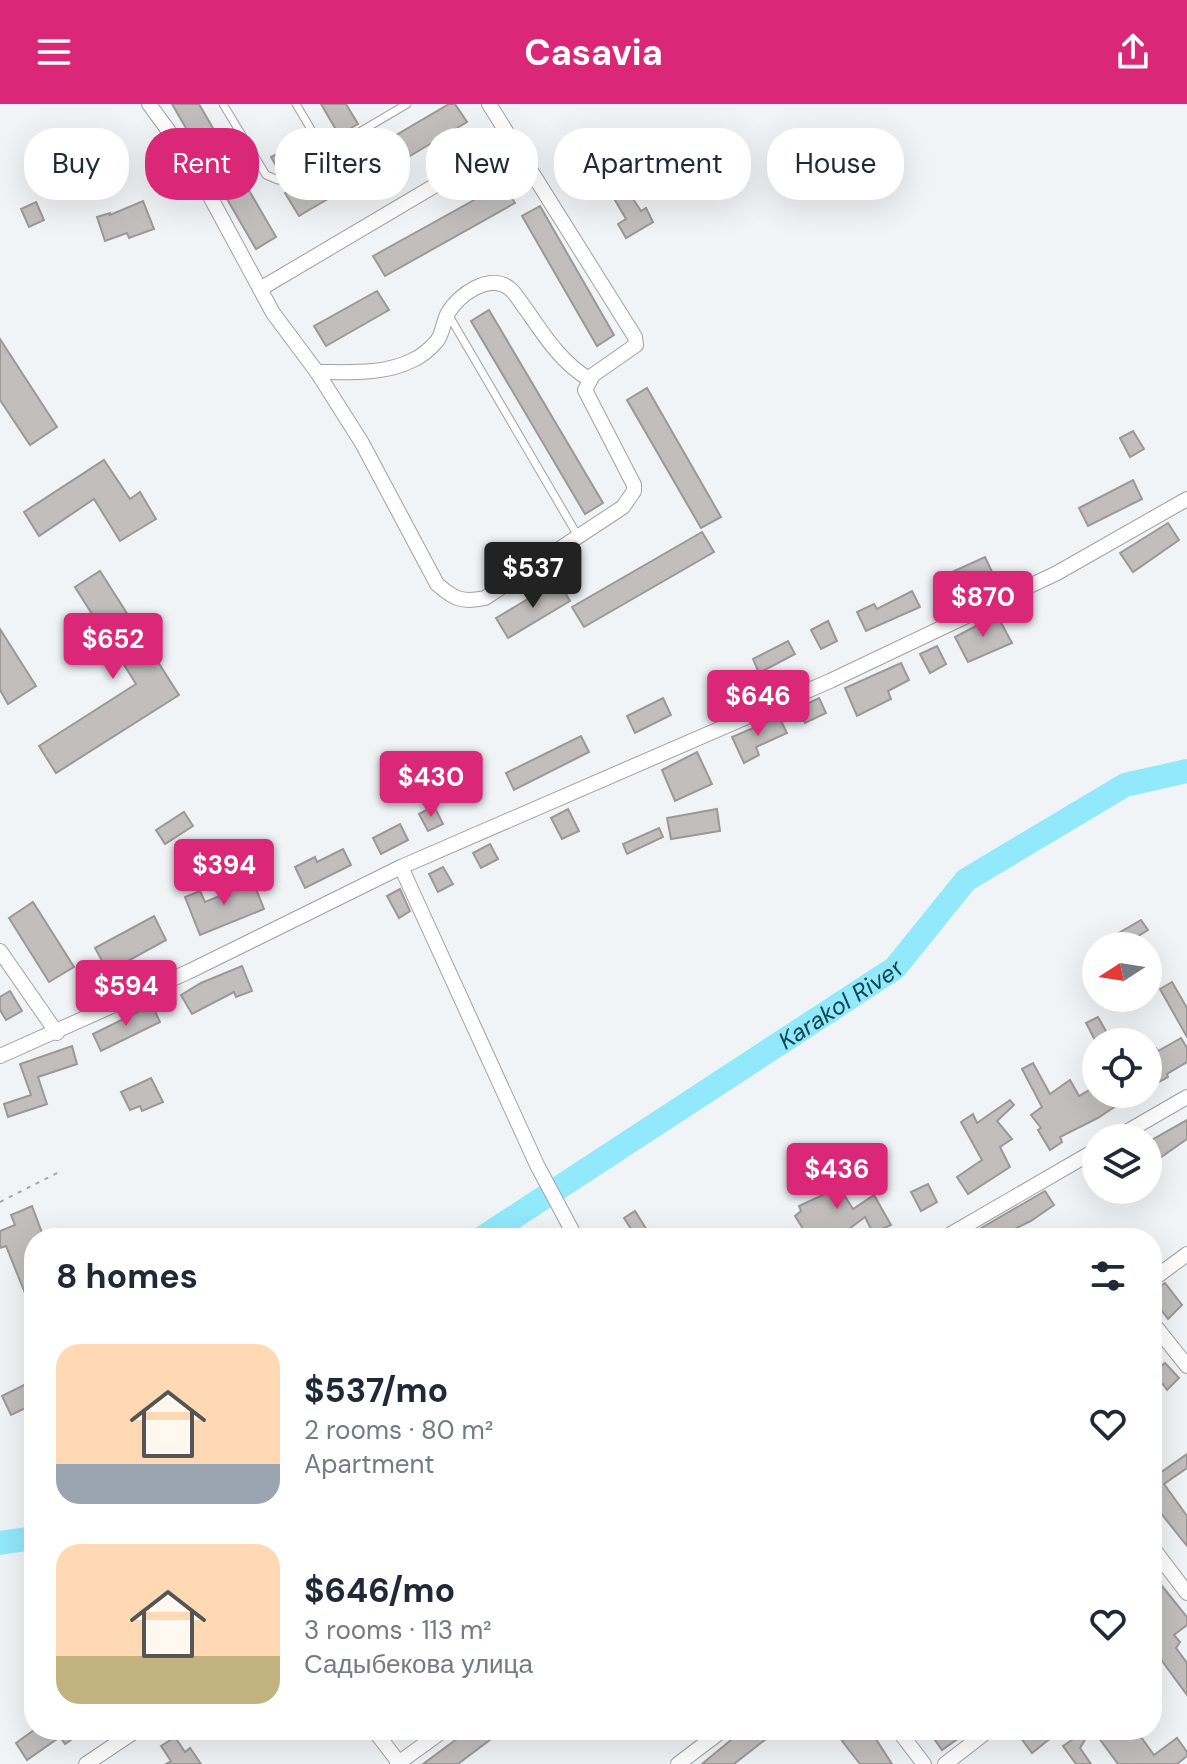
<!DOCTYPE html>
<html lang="en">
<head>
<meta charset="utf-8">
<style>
	body { margin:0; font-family:"DM Sans",sans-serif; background:#f2f2f3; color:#1f2937; height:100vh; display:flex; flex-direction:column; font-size:30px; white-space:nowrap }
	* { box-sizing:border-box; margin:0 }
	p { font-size:26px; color:#747a83 }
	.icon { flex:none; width:44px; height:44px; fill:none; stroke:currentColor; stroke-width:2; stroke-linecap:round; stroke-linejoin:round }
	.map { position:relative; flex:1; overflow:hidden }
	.drawer { position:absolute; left:24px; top:1124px; width:1138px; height:512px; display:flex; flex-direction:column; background:#fff; border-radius:32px; box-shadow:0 8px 32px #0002 }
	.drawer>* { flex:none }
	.top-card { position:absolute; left:24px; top:24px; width:1140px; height:72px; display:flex; gap:16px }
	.needle { width:52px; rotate:258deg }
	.buttons { position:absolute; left:1082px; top:828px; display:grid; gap:16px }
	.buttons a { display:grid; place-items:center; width:80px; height:80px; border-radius:50%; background:#fff; box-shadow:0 8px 32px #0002; font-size:40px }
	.price { position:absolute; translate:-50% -68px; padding:0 18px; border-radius:8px; background:#db2777; color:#fff; font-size:26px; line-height:52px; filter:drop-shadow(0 2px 4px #0008) }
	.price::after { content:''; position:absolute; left:50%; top:48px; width:24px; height:18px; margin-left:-12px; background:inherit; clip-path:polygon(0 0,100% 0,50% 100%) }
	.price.selected { background:#222; color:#fff }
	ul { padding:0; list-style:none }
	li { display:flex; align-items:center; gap:24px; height:200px; padding:0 32px }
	li span { display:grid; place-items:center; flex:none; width:224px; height:160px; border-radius:24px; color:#555 }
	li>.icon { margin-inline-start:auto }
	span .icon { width:96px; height:96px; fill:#fffc; stroke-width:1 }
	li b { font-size:34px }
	h2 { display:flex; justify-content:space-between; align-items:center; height:96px; padding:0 32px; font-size:34px }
	.chip { padding:0 28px; border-radius:32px; background:#fff; box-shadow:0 8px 32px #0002; font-size:28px; line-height:72px }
	.chip.selected { background:#db2777; color:#fff }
	header { display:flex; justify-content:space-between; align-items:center; height:104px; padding:0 32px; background:#db2777; color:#fff; font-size:36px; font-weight:700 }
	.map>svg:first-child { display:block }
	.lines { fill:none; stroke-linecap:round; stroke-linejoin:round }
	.river { stroke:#91e9fb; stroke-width:24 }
	.building { fill:#c3bebe; stroke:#9c9898; stroke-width:2 }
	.service-casing { stroke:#9ea1a4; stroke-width:9 }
	.minor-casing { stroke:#9ea1a4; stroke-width:16 }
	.path { stroke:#a5a7a9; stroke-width:2; stroke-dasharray:4 6; stroke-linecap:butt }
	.service { stroke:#fff; stroke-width:7 }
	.minor { stroke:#fff; stroke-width:14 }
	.labels { text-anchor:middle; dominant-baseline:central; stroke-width:7; stroke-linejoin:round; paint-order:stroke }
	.water-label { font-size:24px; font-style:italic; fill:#0f454e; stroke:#fff }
</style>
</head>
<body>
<header><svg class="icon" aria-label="menu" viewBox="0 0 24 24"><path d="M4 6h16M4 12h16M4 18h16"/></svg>Casavia<svg class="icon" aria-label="share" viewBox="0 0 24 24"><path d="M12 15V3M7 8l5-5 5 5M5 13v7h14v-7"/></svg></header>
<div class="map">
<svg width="1187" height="1660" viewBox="0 0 1187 1660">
	<rect width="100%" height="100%" fill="#f1f4f7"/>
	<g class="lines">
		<g class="river">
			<path id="s1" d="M482,1134L895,864L966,776L1125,681L1187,667"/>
			<polyline points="0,1439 34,1434"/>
		</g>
	</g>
	<g class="building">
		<polygon points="172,0 199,0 276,133 256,145"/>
		<polygon points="321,0 346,0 358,20 339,31"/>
		<polygon points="449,0 455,0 467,18 341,93 338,89 299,112 285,89 308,75 311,81"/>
		<polygon points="299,39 306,52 279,67 271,53"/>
		<polygon points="614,66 641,107 646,104 653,118 626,134 618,120 626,115 609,86 598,93 590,80"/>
		<polygon points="503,80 515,99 385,172 373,152"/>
		<polygon points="143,97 154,125 129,134 127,129 105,137 97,113 110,109 110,111"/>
		<polygon points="36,98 44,116 29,123 21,105"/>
		<polygon points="540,102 614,231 597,242 522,112"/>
		<polygon points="377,187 389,206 326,242 314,222"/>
		<polygon points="489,206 603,399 585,410 471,217"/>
		<polygon points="0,235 57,323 30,341 0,296"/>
		<polygon points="647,284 721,413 701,424 627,296"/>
		<polygon points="1133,327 1144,345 1130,353 1120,334"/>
		<polygon points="104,356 130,395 140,388 156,415 120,437 94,395 39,432 24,408"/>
		<polygon points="1133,376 1142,395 1088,422 1079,404"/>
		<polygon points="1168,419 1179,436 1133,468 1120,449"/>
		<polygon points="702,428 714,448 584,523 572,503"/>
		<polygon points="985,453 993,470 950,491 941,473"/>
		<polygon points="100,467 179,591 56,669 39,642 136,580 75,483"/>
		<polygon points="558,477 570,497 508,534 496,514"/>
		<polygon points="912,487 920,503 866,527 857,508 874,500 877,505"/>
		<polygon points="997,511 1012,539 968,558 955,533"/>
		<polygon points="828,517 837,537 821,545 811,526"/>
		<polygon points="0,525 36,582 8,600 0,586"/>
		<polygon points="788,537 795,550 759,569 753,555"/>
		<polygon points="937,542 946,560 930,569 920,550"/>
		<polygon points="901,559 909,576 888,587 891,595 857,612 845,584"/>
		<polygon points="663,594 671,611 635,629 627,612"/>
		<polygon points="819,594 826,609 805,619 798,604"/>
		<polygon points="779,613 787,629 756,643 759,651 744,659 732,633"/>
		<polygon points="581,632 589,648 514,686 506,669"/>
		<polygon points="697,648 712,680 675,697 662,666"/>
		<polygon points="434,702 443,720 428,727 419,710"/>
		<polygon points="568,705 579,727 562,735 551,714"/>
		<polygon points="717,705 720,727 671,735 667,714"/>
		<polygon points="184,708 193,722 165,740 156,726"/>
		<polygon points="400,720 408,736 381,750 373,734"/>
		<polygon points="659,724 663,733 627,750 623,740"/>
		<polygon points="490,740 498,755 481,764 473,749"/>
		<polygon points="343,745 351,761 305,784 295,763 315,753 317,758"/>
		<polygon points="443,763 453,780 438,788 429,770"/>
		<polygon points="252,775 264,805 200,831 185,793 200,787 205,798 227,789 225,786"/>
		<polygon points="400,785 410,807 399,814 387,792"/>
		<polygon points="33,798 74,863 49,878 9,814"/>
		<polygon points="154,812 166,836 108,868 95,844"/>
		<polygon points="1141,816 1148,826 1122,842 1117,830"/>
		<polygon points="242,862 252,887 236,893 234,888 192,910 181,891 201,879"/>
		<polygon points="1172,878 1187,904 1187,933 1160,885"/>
		<polygon points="10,887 22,907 6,916 0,906 0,893"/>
		<polygon points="152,901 160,918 101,947 93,930"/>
		<polygon points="1098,913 1112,938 1096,938 1086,919"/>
		<polygon points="1181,934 1187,944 1187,958 1167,970 1168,973 1148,984 1148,948 1156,944 1158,947"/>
		<polygon points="72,942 77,960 38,973 47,1000 8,1013 4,1000 31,991 20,960"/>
		<polygon points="1033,959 1050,990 1070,976 1079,992 1096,982 1096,990 1134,990 1098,1014 1060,1033 1062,1038 1050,1046 1038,1026 1041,1024 1031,1011 1042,1003 1022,965"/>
		<polygon points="151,974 163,998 142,1007 140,1002 130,1006 121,988"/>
		<polygon points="1010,996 1014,1001 997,1017 1012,1035 1000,1043 1010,1063 968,1090 957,1073 982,1056 961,1018 973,1010 977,1019"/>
		<polygon points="1187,1016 1187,1035 1154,1058 1148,1049 1148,1038"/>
		<polygon points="821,1054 853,1105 874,1091 891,1121 873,1129 865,1113 837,1134 800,1134 805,1128 795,1112 801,1107 799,1102 829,1088 812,1060"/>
		<polygon points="928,1080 937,1098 921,1107 911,1088"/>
		<polygon points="1045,1087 1054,1101 1031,1117 996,1134 964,1134"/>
		<polygon points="32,1102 44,1134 34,1134 33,1209 6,1142 0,1144 0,1127 15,1121 11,1111"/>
		<polygon points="635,1107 652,1134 637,1134 624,1114"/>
		<polygon points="1165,1179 1182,1201 1168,1215 1152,1194 1152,1189"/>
		<polygon points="1165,1259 1179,1274 1167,1286 1163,1280 1158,1283 1152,1276 1152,1270"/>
		<polygon points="34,1276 34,1300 11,1311 2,1292"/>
		<polygon points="1187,1350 1187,1364 1164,1380 1187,1412 1187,1442 1152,1398 1152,1364 1157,1371"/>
		<polygon points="1158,1477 1187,1513 1187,1521 1174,1531 1180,1538 1176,1544 1187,1559 1187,1591 1162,1557 1152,1565 1152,1482"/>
		<polygon points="34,1626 85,1626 65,1640 60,1633 27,1656 16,1639"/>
		<polygon points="469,1626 503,1626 458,1660 423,1660"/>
		<polygon points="743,1626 760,1626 766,1635 734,1660 702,1660"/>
		<polygon points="844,1626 870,1626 892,1660 860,1660 842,1637 848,1632"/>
		<polygon points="928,1626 954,1626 959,1634 942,1646"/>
		<polygon points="1015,1626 1046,1626 1052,1633 1032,1649"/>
		<polygon points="1087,1626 1091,1626 1080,1644 1091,1660 1076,1660 1063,1642"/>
		<polygon points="1093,1626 1136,1626 1154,1651 1177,1634 1187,1648 1187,1652 1177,1660 1118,1660"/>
		<polygon points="175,1633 185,1648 190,1644 201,1660 166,1660 171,1657 161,1642"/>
	</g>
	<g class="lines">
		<defs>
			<g id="service">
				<polyline points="223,0 266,71 278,76 407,0"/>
				<polyline points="296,0 325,49"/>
				<polyline points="448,210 578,432"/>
			</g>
			<g id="minor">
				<path d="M149,0L192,59L273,209L317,268L362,339L437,480C454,495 462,499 485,494L623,403L634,387V381L585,286L593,271L636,241L635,233L489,0"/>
				<polyline points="260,185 512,36"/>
				<path d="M317,268C348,268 384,271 413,256C422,252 430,245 437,237C443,229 443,218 448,209C458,191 489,169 509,184C516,189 522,201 528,208C545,233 563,260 589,275"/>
				<polyline points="401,763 537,1061 576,1134"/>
				<polyline points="0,847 57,929"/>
				<polyline points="0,952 188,868 401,763 830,577 1057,469 1187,395"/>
				<polyline points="1116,1034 1187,993"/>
				<polyline points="944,1134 1096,1046"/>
				<polyline points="1152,1176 1187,1150"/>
				<polyline points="1152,1218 1187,1262"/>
				<polyline points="1152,1443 1187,1489"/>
				<polyline points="374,1626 400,1660"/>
				<polyline points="898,1626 924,1660"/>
				<polyline points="86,1660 137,1626"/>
				<polyline points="397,1660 444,1626"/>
				<polyline points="678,1660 723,1626"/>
				<polyline points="945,1660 989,1626"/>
			</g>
		</defs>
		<use href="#service" class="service-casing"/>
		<use href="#minor" class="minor-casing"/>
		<polyline class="path" points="0,1098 59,1068"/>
		<use href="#service" class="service"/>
		<use href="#minor" class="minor"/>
	</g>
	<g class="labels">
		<g class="water-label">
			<text stroke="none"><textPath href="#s1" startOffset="428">Karakol River</textPath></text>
		</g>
	</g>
</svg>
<div class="buttons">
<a><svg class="needle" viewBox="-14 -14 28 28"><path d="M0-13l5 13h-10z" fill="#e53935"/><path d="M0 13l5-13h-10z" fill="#747a83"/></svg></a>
<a><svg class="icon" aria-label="locate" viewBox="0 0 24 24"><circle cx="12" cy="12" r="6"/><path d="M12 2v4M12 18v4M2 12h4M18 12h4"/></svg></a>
<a><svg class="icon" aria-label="layers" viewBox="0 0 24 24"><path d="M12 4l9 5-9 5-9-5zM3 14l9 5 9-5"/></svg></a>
</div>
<b class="price selected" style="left:533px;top:506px">$537</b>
<b class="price" style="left:983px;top:535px">$870</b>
<b class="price" style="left:113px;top:577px">$652</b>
<b class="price" style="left:758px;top:634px">$646</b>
<b class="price" style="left:431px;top:715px">$430</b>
<b class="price" style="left:224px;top:803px">$394</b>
<b class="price" style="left:126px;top:924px">$594</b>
<b class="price" style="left:837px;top:1107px">$436</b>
<div class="top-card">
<a class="chip">Buy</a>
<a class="chip selected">Rent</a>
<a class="chip">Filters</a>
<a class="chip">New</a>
<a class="chip">Apartment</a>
<a class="chip">House</a>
</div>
<section class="drawer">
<h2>8 homes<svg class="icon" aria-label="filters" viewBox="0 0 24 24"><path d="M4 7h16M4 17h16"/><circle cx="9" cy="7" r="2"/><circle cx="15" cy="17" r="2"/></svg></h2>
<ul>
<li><span style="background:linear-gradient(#ffd9b3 75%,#9aa5b1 0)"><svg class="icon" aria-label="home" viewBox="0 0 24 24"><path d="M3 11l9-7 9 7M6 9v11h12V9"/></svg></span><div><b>$537/mo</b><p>2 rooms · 80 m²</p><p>Apartment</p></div><svg class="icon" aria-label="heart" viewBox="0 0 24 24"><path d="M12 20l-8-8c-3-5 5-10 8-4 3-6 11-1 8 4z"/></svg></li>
<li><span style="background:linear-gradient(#ffd9b3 70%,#c2b280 0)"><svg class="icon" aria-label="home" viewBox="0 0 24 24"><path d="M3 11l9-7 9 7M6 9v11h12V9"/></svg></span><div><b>$646/mo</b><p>3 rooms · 113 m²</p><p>Садыбекова улица</p></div><svg class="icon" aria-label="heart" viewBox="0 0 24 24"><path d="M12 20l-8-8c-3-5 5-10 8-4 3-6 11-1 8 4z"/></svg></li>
</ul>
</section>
</div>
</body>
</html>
